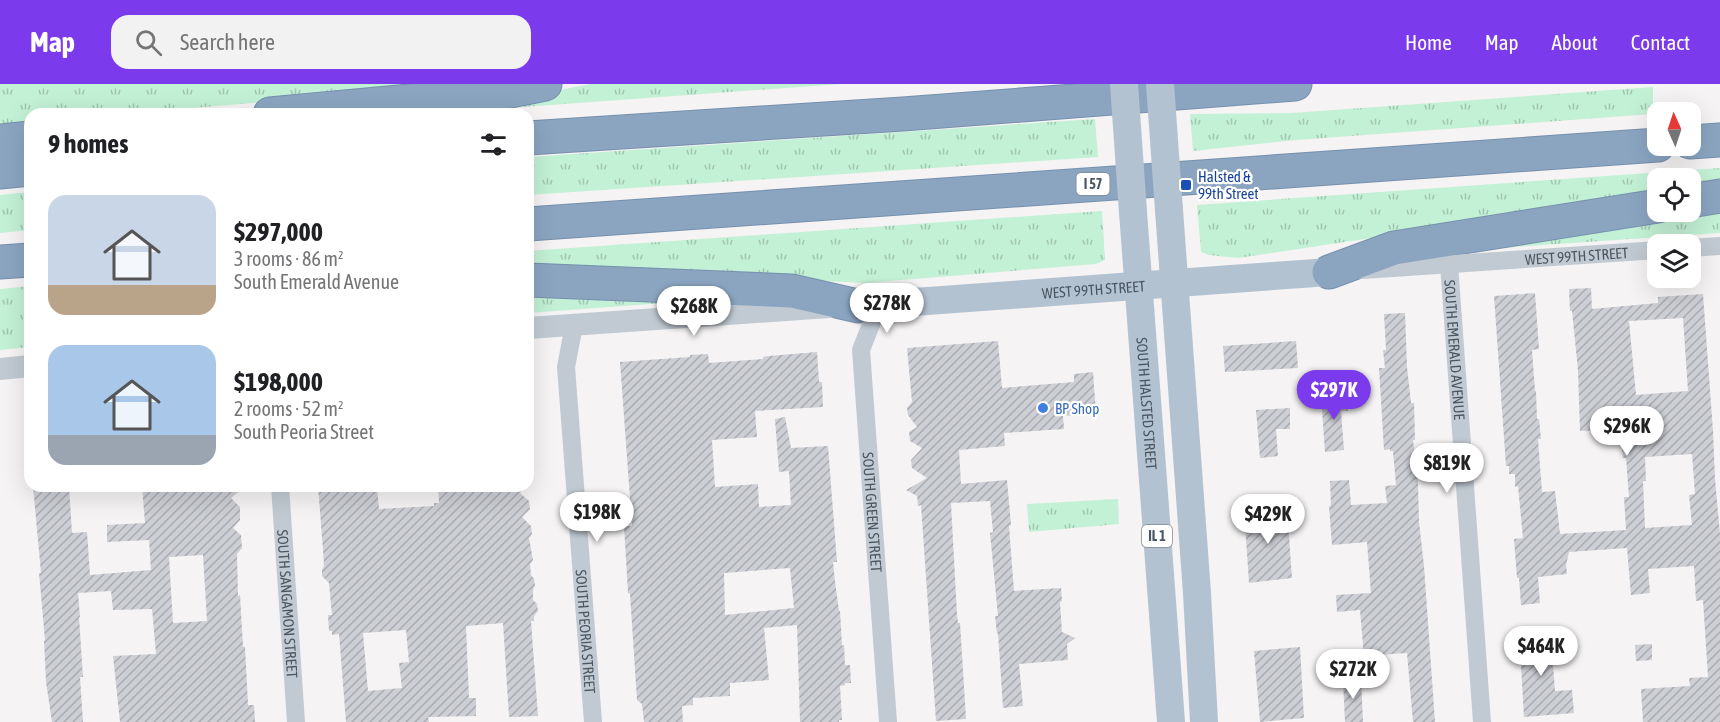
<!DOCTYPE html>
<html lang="en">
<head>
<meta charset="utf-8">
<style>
	body { margin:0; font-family:"Asap Condensed",sans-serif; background:#f2f2f2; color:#202124; height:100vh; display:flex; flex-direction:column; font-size:22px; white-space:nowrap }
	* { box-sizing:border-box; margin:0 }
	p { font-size:20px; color:#757577 }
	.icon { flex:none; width:33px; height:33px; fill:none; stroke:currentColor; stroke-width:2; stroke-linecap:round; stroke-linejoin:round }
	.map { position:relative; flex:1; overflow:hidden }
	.details { position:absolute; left:24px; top:24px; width:510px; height:384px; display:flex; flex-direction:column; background:#fff; border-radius:18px; box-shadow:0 6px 24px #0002 }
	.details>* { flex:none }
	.needle { width:39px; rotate:357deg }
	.buttons { position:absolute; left:1647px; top:18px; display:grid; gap:12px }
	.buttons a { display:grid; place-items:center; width:54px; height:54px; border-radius:12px; background:#fff; box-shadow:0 6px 24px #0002; font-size:30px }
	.price { position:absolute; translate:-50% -51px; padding:0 14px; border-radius:21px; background:#fff; color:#222; font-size:20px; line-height:39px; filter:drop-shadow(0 2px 3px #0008) }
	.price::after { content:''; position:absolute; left:50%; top:36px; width:18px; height:14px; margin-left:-9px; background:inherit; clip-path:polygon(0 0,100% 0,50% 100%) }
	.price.selected { background:#7c3aed; color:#fff }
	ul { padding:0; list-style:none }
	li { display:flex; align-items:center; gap:18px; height:150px; padding:0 24px }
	li span { display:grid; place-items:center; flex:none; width:168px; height:120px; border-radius:18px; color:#555 }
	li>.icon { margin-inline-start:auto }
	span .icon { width:72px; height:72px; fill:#fffc; stroke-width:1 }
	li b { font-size:26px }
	h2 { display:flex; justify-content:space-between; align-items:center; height:72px; padding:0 24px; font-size:26px }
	header { display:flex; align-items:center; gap:36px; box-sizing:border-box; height:84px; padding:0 30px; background:#7c3aed; color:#fff }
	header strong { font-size:28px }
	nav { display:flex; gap:33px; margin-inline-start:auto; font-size:21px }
	.search { width:420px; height:54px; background:#f2f2f2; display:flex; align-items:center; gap:15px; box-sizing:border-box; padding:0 21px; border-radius:18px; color:#757577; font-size:22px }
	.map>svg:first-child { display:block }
	.grass { fill:url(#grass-tufts) }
	.building { fill:url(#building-hatch); fill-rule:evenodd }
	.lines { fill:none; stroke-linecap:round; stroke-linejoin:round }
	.motorway-casing { stroke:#7690ad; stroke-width:35 }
	.minor { stroke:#c1cad2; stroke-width:18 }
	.tertiary { stroke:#c1cad2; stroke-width:22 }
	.primary { stroke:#b3c2d1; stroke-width:28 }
	.motorway { stroke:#8ba5c1; stroke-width:33 }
	.primary-bridge { stroke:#b3c2d1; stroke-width:28 }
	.transit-dot { fill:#1a4fb4; stroke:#fff; stroke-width:2 }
	.shop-dot { fill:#3f7fe0; stroke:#fff; stroke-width:2 }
	.labels { text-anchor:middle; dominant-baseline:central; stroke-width:4.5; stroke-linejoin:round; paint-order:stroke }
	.shield { fill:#fff; stroke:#808990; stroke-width:1.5 }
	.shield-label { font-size:14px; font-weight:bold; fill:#4a5661 }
	.transit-label { font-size:15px; fill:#164399; stroke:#fff; text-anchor:start }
	.street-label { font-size:15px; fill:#4a5661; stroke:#fff }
	.shop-label { font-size:15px; fill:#366cbe; stroke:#fff; text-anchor:start }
</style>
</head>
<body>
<header>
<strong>Map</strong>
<div class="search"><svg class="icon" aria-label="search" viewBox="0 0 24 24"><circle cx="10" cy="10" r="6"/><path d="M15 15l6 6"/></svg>Search here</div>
<nav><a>Home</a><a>Map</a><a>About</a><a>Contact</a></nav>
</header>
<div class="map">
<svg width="1720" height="638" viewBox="0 0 1720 638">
	<defs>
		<pattern id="grass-tufts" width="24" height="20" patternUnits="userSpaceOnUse" patternTransform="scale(1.5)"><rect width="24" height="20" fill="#c3f1d5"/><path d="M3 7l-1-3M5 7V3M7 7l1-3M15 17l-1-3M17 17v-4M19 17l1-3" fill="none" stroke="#a0c6b0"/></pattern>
		<pattern id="building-hatch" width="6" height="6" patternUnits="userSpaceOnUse" patternTransform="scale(1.5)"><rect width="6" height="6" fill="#cdcfd5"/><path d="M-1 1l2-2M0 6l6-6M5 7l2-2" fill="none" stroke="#a8abb0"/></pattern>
	</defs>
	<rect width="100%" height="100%" fill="#f5f3f3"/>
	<g class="grass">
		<polygon points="0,0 482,0 120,30 30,30 30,38 0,41"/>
		<polygon points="591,0 841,0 523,23 523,13"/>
		<polygon points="1653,3 1653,30 1296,56 1193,67 1190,30 1292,29"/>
		<polygon points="1095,35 1098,73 528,111 528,73"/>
		<polygon points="1720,84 1720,102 1691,106 1690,94 1658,94 1657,111 1238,174 1209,171 1201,168 1197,121"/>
		<polygon points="30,108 30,146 0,149 0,111"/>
		<polygon points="1720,122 1720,149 1484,165 1484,159"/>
		<polygon points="1102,127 1105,176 1096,180 865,199 638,188 528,187 528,167"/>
		<polygon points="30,202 30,263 0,266 0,205"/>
		<polygon points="528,206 679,218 528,229"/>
		<polygon points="1118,415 1119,440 1029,448 1027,420"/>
	</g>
	<g class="building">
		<path d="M1591,204L1592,225L1658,219V213L1703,210L1713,347L1715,395L1720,450V638H1643L1641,605L1690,602L1689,594L1708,593L1703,516L1696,517L1694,482L1648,485L1650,509L1631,511L1627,464L1569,468L1566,481L1567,490L1538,493L1540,519L1521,521L1519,494H1517L1514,455L1523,454L1518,402L1515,403V390H1509V382H1506L1494,212L1535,209L1539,265L1532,266L1535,307H1536L1537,335H1539L1541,355H1538L1542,408L1555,407L1560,450L1626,446L1624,413H1629L1626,374H1623L1620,345L1580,347L1578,286L1572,227H1570L1569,205ZM1683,234L1688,307L1636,311L1629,237ZM1692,370L1695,410L1689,411L1692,441L1645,444L1643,397H1646L1645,373Z"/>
		<polygon points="1405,229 1407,283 1411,319 1414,319 1415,356 1413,356 1418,400 1419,438 1424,482 1435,638 1413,638 1407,569 1364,572 1360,526 1337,528 1336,511 1371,509 1367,458 1332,461 1329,422 1331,422 1330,397 1349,396 1351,421 1387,419 1385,402 1396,401 1393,367 1390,367 1390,365 1384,366 1379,284 1385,284 1383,266 1386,266 1384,230"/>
		<polygon points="998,257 1002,304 1074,298 1074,290 1093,288 1096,330 1063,332 1064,345 1004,349 1005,362 959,366 961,400 1007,396 1011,441 1009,442 1014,507 1061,504 1062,517 1060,518 1062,548 1075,554 1067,560 1068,576 1019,580 1023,622 1003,624 998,549 997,550 995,532 998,532 990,449 993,448 990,417 951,419 957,531 958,539 960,539 966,635 936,637 921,421 918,422 917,412 906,406 927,394 912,384 911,376 922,364 910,357 909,348 917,343 908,331 907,324 912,318 907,264"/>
		<polygon points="1296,257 1298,284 1225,288 1223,262"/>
		<path d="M817,268L819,298H822L823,323L755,327L757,353L712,356L715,403L758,400L759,423L791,421L789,387L779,388L775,335L785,333L791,364L828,362L837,478H833L835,498L839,527H840L842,562L844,561L845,581H850L851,599H845V601L840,602L842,636H839V638H800L797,541L764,544L769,596L730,599V612L693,614V621L682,622L683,638H644L642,620L637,616L630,510L628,509L624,442H632L620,278L690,273V271L708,270L709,279L763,275V273L769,272ZM790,484L794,524L725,531L724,489Z"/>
		<polygon points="1347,310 1348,327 1341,327 1344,366 1325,368 1321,312"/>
		<polygon points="1290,324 1290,345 1276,345 1278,372 1260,374 1256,326"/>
		<path d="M33,402H69L72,449L87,448L90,491L151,486L149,456L107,458V441L145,439L142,402H246L231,414L240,423V436L233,444L241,451L242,464L237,470L238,512L240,511L243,563H245L248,621H254L255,638H120L113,572L156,570L152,525L113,526L111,507L78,509L80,533H79L83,593H80L83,638H52L46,598L44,557L45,556L39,489H41ZM203,471L207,537L173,539L169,473Z"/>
		<path d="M318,402H377L379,425L434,422V419H439L438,402H526L520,409L529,417L530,425L522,433L531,442L532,450L529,454L533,476L530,480L531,491L534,495L535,501L533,506V516L537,520L538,527L534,532V537H531L538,632L509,633L503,539L466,542L469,614H476V632L428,633L429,638H346L339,550L332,551V547H329L328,531H332L329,499L322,492V486L324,482L323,466ZM406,546L409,578L399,579L402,604L368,607L363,549Z"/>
		<polygon points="1287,424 1292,494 1249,499 1244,425"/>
		<polygon points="1550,543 1555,607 1572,606 1574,629 1524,633 1521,581 1525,581 1521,544"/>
		<polygon points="1652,560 1652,576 1636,577 1635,561"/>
		<polygon points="1300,563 1304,634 1260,638 1254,567"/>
		<polygon points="1361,594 1363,638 1345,638 1343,595"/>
	</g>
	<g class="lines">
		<defs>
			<g id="motorway">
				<polyline points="270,30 505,8 545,0"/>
				<polyline points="528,54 903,30 1295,0"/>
				<polyline points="0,57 30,54"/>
				<polyline points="1690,58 1720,56"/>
				<polyline points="0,88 30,85"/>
				<polyline points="1690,117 1720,112"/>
				<polyline points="528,140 1658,61"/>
				<polyline points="0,178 30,176"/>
				<polyline points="1329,188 1394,164 1658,122"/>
				<polyline points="528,196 792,207 858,222"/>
			</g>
		</defs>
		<use href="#motorway" class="motorway-casing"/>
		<g class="minor">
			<polyline points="1690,164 1720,162"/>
			<path id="s1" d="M1449,180L1482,638"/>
			<path id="s2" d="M1363,186L1658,166"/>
			<path id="s3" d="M879,220L861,266L888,638"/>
			<path id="s4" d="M574,241L566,283L593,638"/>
			<path id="s5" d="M280,402L296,638"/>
		</g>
		<g class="tertiary">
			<polyline points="528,244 829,223"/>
			<polyline points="0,285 30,282"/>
		</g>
		<g class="primary">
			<polyline points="1169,126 1197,509 1204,638"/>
			<path id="s6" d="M1133,128L1171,638"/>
			<path id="s7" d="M858,222L1329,188"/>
		</g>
		<use href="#motorway" class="motorway"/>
		<g class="primary-bridge">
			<polyline points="1124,0 1133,128"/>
			<polyline points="1160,0 1169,126"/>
		</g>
	</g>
	<rect class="transit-dot" x="1180" y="95" width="12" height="12" rx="3"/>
	<circle class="shop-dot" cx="1043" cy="324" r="6"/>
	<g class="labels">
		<g class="shield">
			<rect x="1076.5" y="89" width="33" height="22" rx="4.5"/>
			<rect x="1142" y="441" width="30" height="22" rx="4.5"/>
		</g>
		<g class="shield-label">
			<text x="1093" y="100">I 57</text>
			<text x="1157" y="452">IL 1</text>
		</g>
		<g class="transit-label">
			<text x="1198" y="92">Halsted &amp;<tspan x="1198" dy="17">99th Street</tspan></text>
		</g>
		<g class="street-label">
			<text stroke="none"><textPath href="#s2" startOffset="214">WEST 99TH STREET</textPath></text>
			<text stroke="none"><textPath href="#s7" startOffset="236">WEST 99TH STREET</textPath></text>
			<text stroke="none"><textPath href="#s1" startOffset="86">SOUTH EMERALD AVENUE</textPath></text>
			<text stroke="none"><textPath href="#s6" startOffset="192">SOUTH HALSTED STREET</textPath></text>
			<text stroke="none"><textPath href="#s3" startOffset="212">SOUTH GREEN STREET</textPath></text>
			<text stroke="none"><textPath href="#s5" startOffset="118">SOUTH SANGAMON STREET</textPath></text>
			<text stroke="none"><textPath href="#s4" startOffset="308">SOUTH PEORIA STREET</textPath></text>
		</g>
		<g class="shop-label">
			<text x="1055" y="324">BP Shop</text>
		</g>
	</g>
</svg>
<div class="buttons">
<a><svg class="needle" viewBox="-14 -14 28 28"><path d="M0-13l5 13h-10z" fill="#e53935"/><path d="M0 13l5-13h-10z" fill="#757577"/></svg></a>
<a><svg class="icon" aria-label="locate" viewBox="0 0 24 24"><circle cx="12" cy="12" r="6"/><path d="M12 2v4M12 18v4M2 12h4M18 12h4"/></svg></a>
<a><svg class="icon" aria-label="layers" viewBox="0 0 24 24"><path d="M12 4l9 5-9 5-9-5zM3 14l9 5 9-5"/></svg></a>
</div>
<b class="price" style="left:887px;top:250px">$278K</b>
<b class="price" style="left:694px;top:253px">$268K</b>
<b class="price selected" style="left:1334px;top:337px">$297K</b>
<b class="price" style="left:1627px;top:373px">$296K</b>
<b class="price" style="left:1447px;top:410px">$819K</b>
<b class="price" style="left:597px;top:459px">$198K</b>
<b class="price" style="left:1268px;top:461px">$429K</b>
<b class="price" style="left:1541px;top:593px">$464K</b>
<b class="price" style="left:1353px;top:616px">$272K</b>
<section class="details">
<h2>9 homes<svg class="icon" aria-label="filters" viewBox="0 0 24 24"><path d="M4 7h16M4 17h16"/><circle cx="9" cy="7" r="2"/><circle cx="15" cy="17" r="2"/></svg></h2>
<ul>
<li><span style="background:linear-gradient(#c9d6e8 75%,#b9a48a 0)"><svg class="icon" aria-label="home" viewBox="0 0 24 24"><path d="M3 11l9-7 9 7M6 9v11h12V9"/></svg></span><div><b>$297,000</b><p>3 rooms · 86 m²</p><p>South Emerald Avenue</p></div></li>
<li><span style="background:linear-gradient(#a9c7e8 75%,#9aa5b1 0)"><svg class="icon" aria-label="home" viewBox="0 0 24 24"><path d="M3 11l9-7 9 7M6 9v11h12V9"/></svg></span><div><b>$198,000</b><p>2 rooms · 52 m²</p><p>South Peoria Street</p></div></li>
</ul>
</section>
</div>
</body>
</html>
